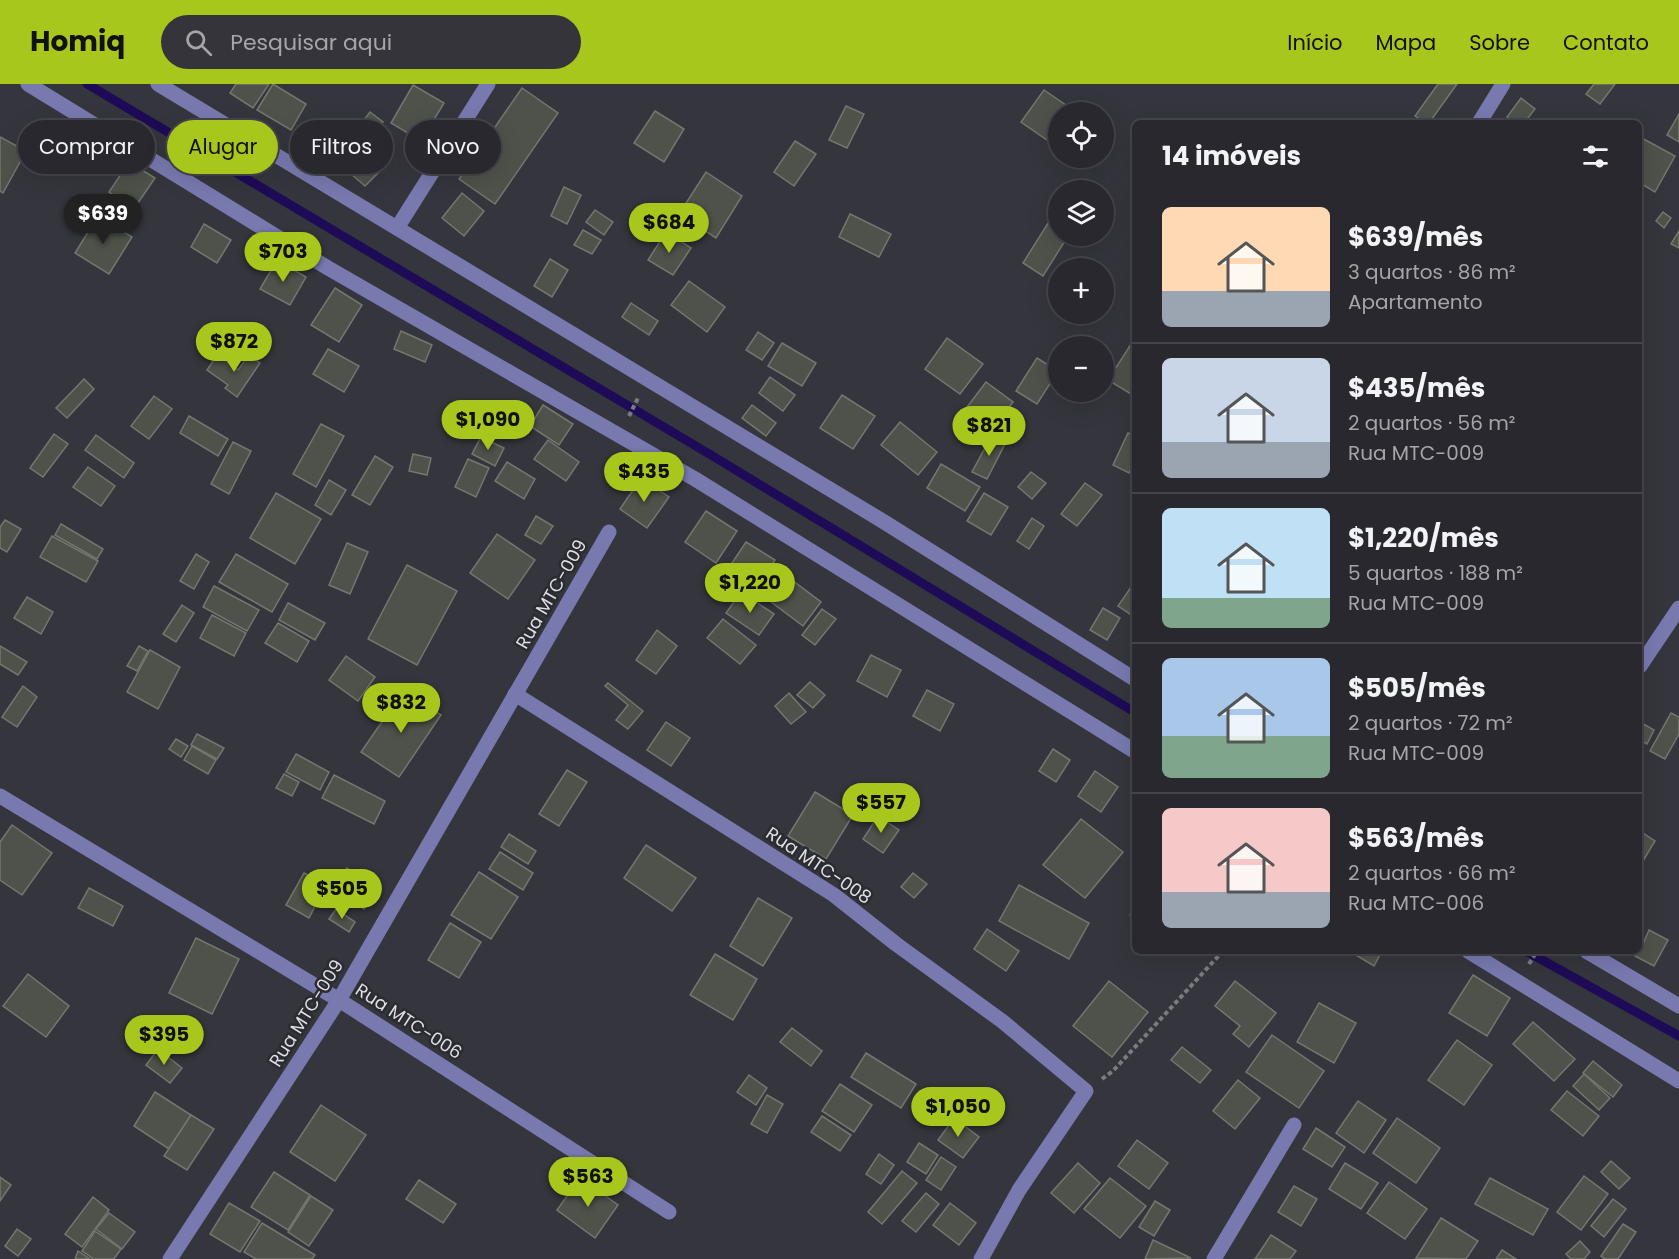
<!DOCTYPE html>
<html lang="pt">
<head>
<meta charset="utf-8">
<style>
	body { margin:0; font-family:Poppins,sans-serif; background:#34343a; color:#f1f3f6; height:100vh; display:flex; flex-direction:column; font-size:22px; white-space:nowrap }
	* { box-sizing:border-box; margin:0 }
	p { font-size:20px; color:#a5a6aa }
	.icon { flex:none; width:33px; height:33px; fill:none; stroke:currentColor; stroke-width:2; stroke-linecap:round; stroke-linejoin:round }
	.map { position:relative; flex:1; overflow:hidden }
	.details { position:absolute; left:1132px; top:36px; width:510px; height:834px; display:flex; flex-direction:column; background:#28282e; border-radius:9px; box-shadow:0 6px 24px #0002,0 0 0 2px #44444a }
	.details>* { flex:none }
	.banner { position:absolute; left:18px; top:36px; width:570px; height:54px; display:flex; gap:12px }
	.fabs { position:absolute; left:1048px; top:18px; display:grid; gap:12px }
	.fabs a { display:grid; place-items:center; width:66px; height:66px; border-radius:50%; background:#28282e; box-shadow:0 6px 24px #0002,0 0 0 2px #44444a; font-size:30px }
	.price { position:absolute; translate:-50% -51px; padding:0 14px; border-radius:21px; background:#a8c71d; color:#111; font-size:20px; line-height:39px; filter:drop-shadow(0 2px 3px #0008) }
	.price::after { content:''; position:absolute; left:50%; top:36px; width:18px; height:14px; margin-left:-9px; background:inherit; clip-path:polygon(0 0,100% 0,50% 100%) }
	.price.current { background:#222; color:#fff }
	ul { padding:0; list-style:none }
	li { display:flex; align-items:center; gap:18px; height:150px; padding:0 30px }
	li+li { border-top:2px solid #44444a }
	li span { display:grid; place-items:center; flex:none; width:168px; height:120px; border-radius:9px; color:#555 }
	li>.icon { margin-inline-start:auto }
	span .icon { width:72px; height:72px; fill:#fffc; stroke-width:1 }
	li b { font-size:26px }
	h2 { display:flex; justify-content:space-between; align-items:center; height:72px; padding:0 30px; font-size:26px }
	.tag { padding:0 21px; border-radius:27px; background:#28282e; box-shadow:0 6px 24px #0002,0 0 0 2px #44444a; font-size:21px; line-height:54px }
	.tag.current { background:#a8c71d; color:#111 }
	header { display:flex; align-items:center; gap:36px; box-sizing:border-box; height:84px; padding:0 30px; background:#a8c71d; color:#111 }
	header strong { font-size:28px }
	nav { display:flex; gap:33px; margin-inline-start:auto; font-size:21px }
	.search { width:420px; height:54px; background:#34343a; display:flex; align-items:center; gap:15px; box-sizing:border-box; padding:0 21px; border-radius:33px; color:#a5a6aa; font-size:22px }
	.map>svg:first-child { display:block }
	.lines { fill:none; stroke-linecap:round; stroke-linejoin:round }
	.stream { stroke:#1d0b57; stroke-width:9 }
	.building { fill:#4f524a; stroke:#74776e; stroke-width:1.5 }
	.path { stroke:#7b7b82; stroke-width:4; stroke-dasharray:4.5 3; stroke-linecap:butt }
	.minor { stroke:#7879af; stroke-width:15 }
	.labels { text-anchor:middle; dominant-baseline:central; stroke-width:5; stroke-linejoin:round; paint-order:stroke }
	.street-label { font-size:18px; fill:#dedee3; stroke:#2b2b32 }
</style>
</head>
<body>
<header>
<strong>Homiq</strong>
<div class="search"><svg class="icon" aria-label="search" viewBox="0 0 24 24"><circle cx="10" cy="10" r="6"/><path d="M15 15l6 6"/></svg>Pesquisar aqui</div>
<nav><a>Início</a><a>Mapa</a><a>Sobre</a><a>Contato</a></nav>
</header>
<div class="map">
<svg width="1679" height="1175" viewBox="0 0 1679 1175">
	<rect width="100%" height="100%" fill="#35353d"/>
	<g class="lines">
		<g class="stream">
			<polyline points="87,0 716,374 1136,629"/>
			<polyline points="1526,867 1679,952"/>
		</g>
	</g>
	<g class="building">
		<polygon points="236,0 269,0 253,24 230,9"/>
		<polygon points="273,0 306,20 291,46 257,26"/>
		<polygon points="1438,0 1457,0 1429,39 1425,39 1415,32"/>
		<polygon points="1594,0 1615,0 1600,20 1586,10"/>
		<polygon points="413,1 444,19 421,57 391,39"/>
		<polygon points="522,4 558,29 495,120 459,95"/>
		<polygon points="1044,6 1076,28 1059,28 1059,60 1057,63 1021,38"/>
		<polygon points="1521,14 1535,25 1524,39 1515,39 1507,33"/>
		<polygon points="846,22 864,30 847,64 829,56"/>
		<polygon points="655,27 684,45 664,78 634,59"/>
		<polygon points="370,28 383,38 357,71 344,62"/>
		<polygon points="1679,30 1679,58 1667,51"/>
		<polygon points="0,53 26,67 3,109 0,107"/>
		<polygon points="1640,53 1675,72 1655,108 1640,99"/>
		<polygon points="78,55 95,64 84,82 68,72"/>
		<polygon points="795,57 816,70 794,102 774,88"/>
		<polygon points="365,74 380,87 365,102 351,90"/>
		<polygon points="129,78 155,94 134,125 109,108"/>
		<polygon points="706,88 742,112 716,154 679,130"/>
		<polygon points="564,103 581,111 567,140 551,132"/>
		<polygon points="462,109 484,127 464,152 442,134"/>
		<polygon points="595,126 613,138 604,151 586,138"/>
		<polygon points="1663,128 1671,134 1664,144 1656,137"/>
		<polygon points="850,130 891,150 879,173 839,153"/>
		<polygon points="98,132 132,153 109,190 75,169"/>
		<polygon points="1050,136 1059,141 1059,152 1068,152 1043,192 1023,179"/>
		<polygon points="204,140 231,156 217,179 191,163"/>
		<polygon points="583,146 601,156 592,170 574,161"/>
		<polygon points="1679,147 1679,164 1671,160"/>
		<polygon points="666,148 691,164 673,191 648,176"/>
		<polygon points="550,175 568,186 552,213 534,202"/>
		<polygon points="277,176 306,193 290,221 260,205"/>
		<polygon points="689,197 725,223 707,248 671,221"/>
		<polygon points="335,204 362,221 339,258 311,241"/>
		<polygon points="631,219 658,237 649,251 622,233"/>
		<polygon points="401,247 432,261 425,278 394,265"/>
		<polygon points="758,248 774,259 762,276 746,266"/>
		<polygon points="947,254 983,280 960,310 925,285"/>
		<polygon points="1133,257 1136,259 1136,303 1131,310 1108,296"/>
		<polygon points="782,259 816,279 802,302 768,282"/>
		<polygon points="328,265 359,282 344,308 313,290"/>
		<polygon points="217,271 238,286 249,271 260,279 237,313 225,304 228,301 207,286"/>
		<polygon points="1037,274 1058,287 1037,320 1016,307"/>
		<polygon points="770,293 795,311 783,327 759,309"/>
		<polygon points="84,295 94,305 67,334 56,324"/>
		<polygon points="986,298 1013,318 992,347 964,327"/>
		<polygon points="842,311 875,332 853,365 820,344"/>
		<polygon points="154,312 172,325 149,355 131,342"/>
		<polygon points="475,317 492,329 478,347 461,334"/>
		<polygon points="543,321 573,340 559,361 530,342"/>
		<polygon points="752,321 776,339 766,352 742,334"/>
		<polygon points="189,332 228,355 218,372 180,349"/>
		<polygon points="900,338 937,368 918,391 881,361"/>
		<polygon points="321,340 344,352 316,403 293,390"/>
		<polygon points="1128,349 1136,352 1136,375 1129,389 1113,381"/>
		<polygon points="54,350 68,360 43,393 30,384"/>
		<polygon points="96,351 134,379 124,394 85,366"/>
		<polygon points="992,351 1006,358 987,395 972,388"/>
		<polygon points="481,353 504,364 495,382 472,370"/>
		<polygon points="548,356 579,378 566,397 534,375"/>
		<polygon points="233,358 251,367 229,410 211,400"/>
		<polygon points="413,370 431,374 427,391 409,387"/>
		<polygon points="375,372 393,383 370,421 352,411"/>
		<polygon points="468,375 489,384 476,413 455,403"/>
		<polygon points="507,378 535,395 524,415 495,397"/>
		<polygon points="941,380 980,403 965,427 927,404"/>
		<polygon points="88,383 115,402 101,422 73,403"/>
		<polygon points="1031,388 1046,399 1032,415 1018,403"/>
		<polygon points="641,394 669,413 647,444 620,425"/>
		<polygon points="329,396 346,406 331,431 315,421"/>
		<polygon points="1085,399 1102,411 1077,442 1061,430"/>
		<polygon points="276,409 321,435 295,480 250,454"/>
		<polygon points="984,409 1008,423 991,451 967,437"/>
		<polygon points="706,427 737,447 716,479 685,458"/>
		<polygon points="536,432 553,442 541,460 525,451"/>
		<polygon points="1032,434 1044,442 1029,465 1017,457"/>
		<polygon points="5,436 21,445 7,468 0,464 0,443"/>
		<polygon points="61,440 103,465 97,475 55,451"/>
		<polygon points="497,450 535,476 508,515 470,489"/>
		<polygon points="52,452 98,477 86,498 40,473"/>
		<polygon points="746,458 775,476 756,507 726,488"/>
		<polygon points="347,459 368,468 350,510 329,501"/>
		<polygon points="196,470 209,478 194,505 180,497"/>
		<polygon points="236,470 288,500 272,528 219,498"/>
		<polygon points="407,481 457,507 417,581 368,555"/>
		<polygon points="784,490 821,518 803,542 766,514"/>
		<polygon points="1136,496 1136,534 1118,522"/>
		<polygon points="214,502 259,526 247,547 203,523"/>
		<polygon points="741,508 774,530 759,551 726,529"/>
		<polygon points="27,513 53,528 41,550 14,534"/>
		<polygon points="288,519 325,539 315,556 279,536"/>
		<polygon points="182,521 194,529 176,558 163,550"/>
		<polygon points="1103,524 1120,534 1107,556 1090,546"/>
		<polygon points="822,525 836,535 815,561 802,551"/>
		<polygon points="212,531 246,549 234,572 200,554"/>
		<polygon points="723,535 756,561 740,580 707,554"/>
		<polygon points="278,539 309,557 297,578 265,559"/>
		<polygon points="657,546 677,562 656,590 636,576"/>
		<polygon points="0,562 27,578 18,591 0,580"/>
		<polygon points="139,562 148,567 137,587 127,582"/>
		<polygon points="150,566 180,583 158,625 127,608"/>
		<polygon points="871,571 901,586 887,613 857,597"/>
		<polygon points="346,572 375,593 358,617 329,596"/>
		<polygon points="810,598 825,611 813,624 797,611"/>
		<polygon points="608,599 643,627 628,645 616,636 628,621 605,602"/>
		<polygon points="23,602 37,613 17,643 2,633"/>
		<polygon points="404,606 441,631 399,693 361,668"/>
		<polygon points="927,606 954,620 940,647 913,632"/>
		<polygon points="789,609 806,628 791,640 775,622"/>
		<polygon points="1671,629 1679,633 1679,650 1665,675 1650,667"/>
		<polygon points="666,638 690,654 671,682 647,666"/>
		<polygon points="1640,638 1654,646 1647,660 1640,656"/>
		<polygon points="197,650 224,664 217,675 191,661"/>
		<polygon points="176,655 188,662 181,673 169,665"/>
		<polygon points="192,662 216,676 208,690 184,676"/>
		<polygon points="1053,665 1070,676 1056,698 1039,687"/>
		<polygon points="296,670 329,688 320,706 286,688"/>
		<polygon points="567,686 587,698 559,742 539,730"/>
		<polygon points="1095,687 1118,703 1101,728 1078,712"/>
		<polygon points="284,690 299,698 292,712 276,704"/>
		<polygon points="334,691 385,717 374,740 322,714"/>
		<polygon points="815,708 853,731 826,775 788,752"/>
		<polygon points="878,732 899,746 883,769 863,755"/>
		<polygon points="1081,735 1123,768 1085,814 1043,781"/>
		<polygon points="12,741 52,769 22,811 0,796 0,758"/>
		<polygon points="1640,747 1655,757 1640,782"/>
		<polygon points="509,750 536,767 528,780 501,763"/>
		<polygon points="646,761 696,794 672,827 624,794"/>
		<polygon points="500,768 533,789 523,806 489,785"/>
		<polygon points="347,784 377,807 364,825 333,802"/>
		<polygon points="479,788 518,813 491,855 451,831"/>
		<polygon points="304,789 326,801 309,834 286,821"/>
		<polygon points="913,789 927,800 914,814 901,803"/>
		<polygon points="1019,801 1089,839 1069,875 999,837"/>
		<polygon points="89,804 123,822 113,842 78,824"/>
		<polygon points="758,814 792,834 763,882 730,862"/>
		<polygon points="1136,821 1136,834 1130,831"/>
		<polygon points="336,825 355,838 349,848 329,835"/>
		<polygon points="450,839 481,858 459,894 428,876"/>
		<polygon points="987,845 1019,867 1006,887 974,865"/>
		<polygon points="1649,846 1668,856 1654,882 1635,872 1640,867"/>
		<polygon points="196,854 239,875 212,930 169,909"/>
		<polygon points="1349,867 1382,867 1374,882"/>
		<polygon points="715,870 757,895 733,936 690,911"/>
		<polygon points="28,890 69,922 46,953 3,922"/>
		<polygon points="1473,891 1510,914 1487,952 1449,929"/>
		<polygon points="1109,897 1148,928 1112,973 1073,942"/>
		<polygon points="1235,897 1276,929 1249,963 1233,950 1240,942 1215,922"/>
		<polygon points="1319,919 1356,939 1334,979 1297,958"/>
		<polygon points="1533,938 1575,975 1554,997 1513,960"/>
		<polygon points="792,944 822,967 811,982 780,958"/>
		<polygon points="1272,951 1324,987 1299,1024 1246,988"/>
		<polygon points="1457,956 1492,981 1464,1021 1428,996"/>
		<polygon points="1182,963 1211,986 1200,999 1171,976"/>
		<polygon points="158,965 182,984 170,999 146,981"/>
		<polygon points="866,969 916,1000 901,1024 851,993"/>
		<polygon points="1593,977 1622,1001 1613,1013 1583,989"/>
		<polygon points="1584,990 1610,1014 1599,1026 1573,1002"/>
		<polygon points="749,991 767,1004 756,1021 737,1008"/>
		<polygon points="1238,996 1260,1014 1235,1045 1213,1027"/>
		<polygon points="840,1000 872,1021 854,1048 822,1027"/>
		<polygon points="1567,1007 1599,1032 1583,1052 1551,1026"/>
		<polygon points="155,1008 191,1031 169,1065 134,1042"/>
		<polygon points="767,1011 783,1020 767,1049 751,1040"/>
		<polygon points="1358,1017 1386,1036 1364,1069 1336,1049"/>
		<polygon points="321,1021 366,1051 335,1097 290,1068"/>
		<polygon points="191,1031 214,1045 187,1086 164,1072"/>
		<polygon points="822,1032 851,1051 840,1067 811,1048"/>
		<polygon points="954,1034 979,1053 963,1074 938,1056"/>
		<polygon points="1397,1034 1440,1064 1416,1099 1373,1069"/>
		<polygon points="1316,1044 1345,1063 1332,1083 1303,1065"/>
		<polygon points="1137,1056 1168,1079 1149,1105 1118,1082"/>
		<polygon points="919,1059 938,1071 926,1090 907,1078"/>
		<polygon points="879,1070 894,1081 881,1100 866,1090"/>
		<polygon points="941,1073 956,1083 941,1106 926,1096"/>
		<polygon points="1611,1077 1630,1094 1619,1105 1601,1088"/>
		<polygon points="1078,1079 1100,1099 1074,1129 1051,1109"/>
		<polygon points="1345,1079 1378,1099 1361,1125 1329,1105"/>
		<polygon points="902,1087 917,1099 882,1140 868,1128"/>
		<polygon points="274,1088 310,1111 288,1146 251,1123"/>
		<polygon points="1584,1092 1608,1110 1581,1146 1557,1128"/>
		<polygon points="0,1093 11,1101 0,1117"/>
		<polygon points="580,1094 618,1121 595,1154 557,1126"/>
		<polygon points="1110,1094 1146,1122 1120,1154 1084,1125"/>
		<polygon points="1490,1094 1548,1125 1533,1151 1475,1120"/>
		<polygon points="419,1096 456,1120 443,1139 406,1115"/>
		<polygon points="1389,1098 1427,1125 1405,1155 1367,1129"/>
		<polygon points="1294,1102 1317,1115 1301,1142 1278,1128"/>
		<polygon points="926,1109 939,1120 916,1148 902,1137"/>
		<polygon points="311,1112 333,1126 309,1162 288,1148"/>
		<polygon points="93,1113 109,1126 82,1163 65,1150"/>
		<polygon points="1613,1115 1626,1125 1604,1153 1591,1142"/>
		<polygon points="1155,1117 1170,1126 1154,1152 1139,1143"/>
		<polygon points="229,1119 260,1137 240,1168 210,1150"/>
		<polygon points="950,1119 976,1139 959,1161 933,1141"/>
		<polygon points="109,1129 135,1148 122,1165 96,1145"/>
		<polygon points="1441,1134 1478,1157 1466,1175 1416,1174"/>
		<polygon points="262,1139 315,1171 312,1175 256,1175 244,1168"/>
		<polygon points="1623,1140 1636,1148 1618,1175 1605,1175 1601,1172"/>
		<polygon points="17,1145 31,1155 18,1172 5,1162"/>
		<polygon points="95,1147 121,1165 114,1175 94,1175 82,1167"/>
		<polygon points="1271,1151 1296,1167 1290,1175 1255,1175"/>
		<polygon points="1153,1156 1191,1174 1145,1175"/>
		<polygon points="1580,1157 1590,1168 1584,1175 1571,1175 1566,1170"/>
		<polygon points="1502,1166 1516,1175 1496,1175"/>
		<polygon points="78,1167 90,1175 75,1175"/>
	</g>
	<g class="lines">
		<g class="path">
			<polyline points="629,332 638,314"/>
			<polyline points="1529,880 1537,867"/>
			<polyline points="1102,995 1113,987 1223,867"/>
		</g>
		<g class="minor">
			<polyline points="28,0 328,184 695,395 1136,668"/>
			<polyline points="158,0 881,436 1136,596"/>
			<polyline points="1479,39 1503,0"/>
			<polyline points="397,144 488,0"/>
			<polyline points="1640,582 1679,524"/>
			<polyline points="515,610 834,811 896,860 1002,937 1086,1007 1019,1106 981,1175"/>
			<polyline points="0,712 339,916 669,1128"/>
			<polyline points="1468,867 1679,997"/>
			<polyline points="1586,867 1679,922"/>
			<polyline points="170,1175 339,916 609,448"/>
			<polyline points="1214,1175 1294,1041"/>
		</g>
	</g>
	<g class="labels">
		<g class="street-label">
			<text transform="translate(551 510) rotate(-60)">Rua MTC-009</text>
			<text transform="translate(819 781) rotate(34)">Rua MTC-008</text>
			<text transform="translate(306 929) rotate(-58)">Rua MTC-009</text>
			<text transform="translate(409 937) rotate(33)">Rua MTC-006</text>
		</g>
	</g>
</svg>
<div class="fabs">
<a><svg class="icon" aria-label="locate" viewBox="0 0 24 24"><circle cx="12" cy="12" r="6"/><path d="M12 2v4M12 18v4M2 12h4M18 12h4"/></svg></a>
<a><svg class="icon" aria-label="layers" viewBox="0 0 24 24"><path d="M12 4l9 5-9 5-9-5zM3 14l9 5 9-5"/></svg></a>
<a>+</a>
<a>−</a>
</div>
<b class="price current" style="left:103px;top:161px">$639</b>
<b class="price" style="left:669px;top:170px">$684</b>
<b class="price" style="left:283px;top:199px">$703</b>
<b class="price" style="left:234px;top:289px">$872</b>
<b class="price" style="left:488px;top:367px">$1,090</b>
<b class="price" style="left:989px;top:373px">$821</b>
<b class="price" style="left:644px;top:419px">$435</b>
<b class="price" style="left:750px;top:530px">$1,220</b>
<b class="price" style="left:401px;top:650px">$832</b>
<b class="price" style="left:881px;top:750px">$557</b>
<b class="price" style="left:342px;top:836px">$505</b>
<b class="price" style="left:164px;top:982px">$395</b>
<b class="price" style="left:958px;top:1054px">$1,050</b>
<b class="price" style="left:588px;top:1124px">$563</b>
<div class="banner">
<a class="tag">Comprar</a>
<a class="tag current">Alugar</a>
<a class="tag">Filtros</a>
<a class="tag">Novo</a>
</div>
<section class="details">
<h2>14 imóveis<svg class="icon" aria-label="filters" viewBox="0 0 24 24"><path d="M4 7h16M4 17h16"/><circle cx="9" cy="7" r="2"/><circle cx="15" cy="17" r="2"/></svg></h2>
<ul>
<li><span style="background:linear-gradient(#ffd9b3 70%,#9aa5b1 0)"><svg class="icon" aria-label="home" viewBox="0 0 24 24"><path d="M3 11l9-7 9 7M6 9v11h12V9"/></svg></span><div><b>$639/mês</b><p>3 quartos · 86 m²</p><p>Apartamento</p></div></li>
<li><span style="background:linear-gradient(#c9d6e8 70%,#9aa5b1 0)"><svg class="icon" aria-label="home" viewBox="0 0 24 24"><path d="M3 11l9-7 9 7M6 9v11h12V9"/></svg></span><div><b>$435/mês</b><p>2 quartos · 56 m²</p><p>Rua MTC-009</p></div></li>
<li><span style="background:linear-gradient(#bfe0f5 75%,#7fa58c 0)"><svg class="icon" aria-label="home" viewBox="0 0 24 24"><path d="M3 11l9-7 9 7M6 9v11h12V9"/></svg></span><div><b>$1,220/mês</b><p>5 quartos · 188 m²</p><p>Rua MTC-009</p></div></li>
<li><span style="background:linear-gradient(#a9c7e8 65%,#7fa58c 0)"><svg class="icon" aria-label="home" viewBox="0 0 24 24"><path d="M3 11l9-7 9 7M6 9v11h12V9"/></svg></span><div><b>$505/mês</b><p>2 quartos · 72 m²</p><p>Rua MTC-009</p></div></li>
<li><span style="background:linear-gradient(#f6c9c9 70%,#9aa5b1 0)"><svg class="icon" aria-label="home" viewBox="0 0 24 24"><path d="M3 11l9-7 9 7M6 9v11h12V9"/></svg></span><div><b>$563/mês</b><p>2 quartos · 66 m²</p><p>Rua MTC-006</p></div></li>
</ul>
</section>
</div>
</body>
</html>
